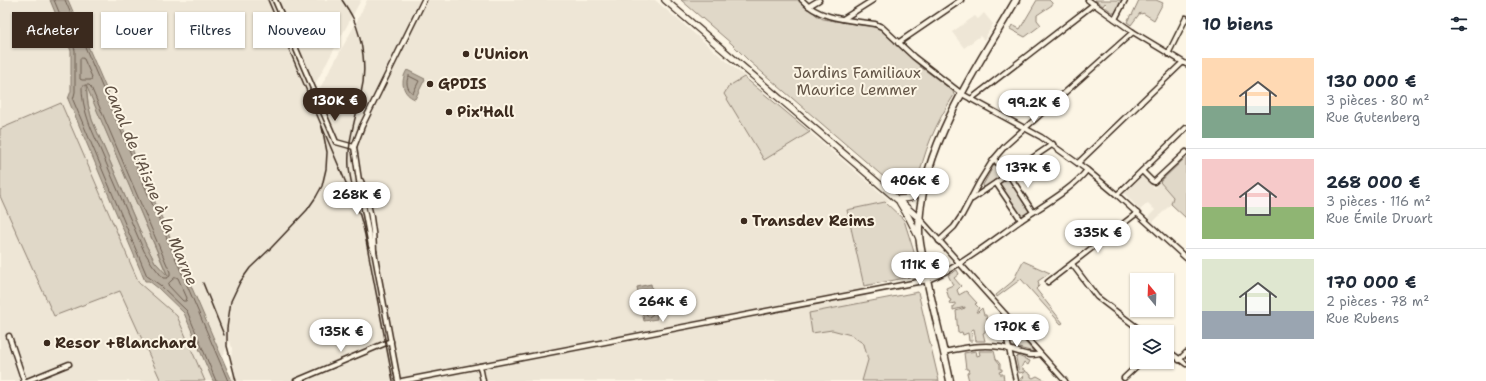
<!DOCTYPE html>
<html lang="fr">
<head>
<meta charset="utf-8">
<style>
	body { margin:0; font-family:"Shantell Sans",sans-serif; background:#f6f6f7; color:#1f2937; height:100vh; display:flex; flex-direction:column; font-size:15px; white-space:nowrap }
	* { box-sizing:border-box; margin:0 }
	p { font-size:13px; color:#747a83 }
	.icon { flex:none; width:22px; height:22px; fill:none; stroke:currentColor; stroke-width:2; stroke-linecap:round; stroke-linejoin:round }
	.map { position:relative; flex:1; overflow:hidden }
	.sheet { display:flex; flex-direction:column; background:#fff; width:300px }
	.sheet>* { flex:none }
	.banner { position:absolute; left:12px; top:12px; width:380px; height:36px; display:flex; gap:8px }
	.needle { width:26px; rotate:341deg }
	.fabs { position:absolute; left:1130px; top:273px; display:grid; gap:8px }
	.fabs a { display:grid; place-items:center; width:44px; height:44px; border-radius:0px; background:#fff; box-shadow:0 1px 3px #0004; font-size:20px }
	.price { position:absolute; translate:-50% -34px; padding:0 9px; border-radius:14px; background:#fff; color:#222; font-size:13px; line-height:26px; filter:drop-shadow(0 1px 2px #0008) }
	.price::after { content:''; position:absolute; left:50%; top:24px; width:12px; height:9px; margin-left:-6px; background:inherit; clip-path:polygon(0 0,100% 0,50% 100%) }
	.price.current { background:#3b2a1e; color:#fff }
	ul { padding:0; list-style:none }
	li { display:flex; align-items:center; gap:12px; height:100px; padding:0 16px }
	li+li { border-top:1px solid #e0e1e3 }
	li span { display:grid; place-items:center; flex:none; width:112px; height:80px; border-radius:0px; color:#555 }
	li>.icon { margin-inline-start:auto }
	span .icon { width:48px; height:48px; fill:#fffc; stroke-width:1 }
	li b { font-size:17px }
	h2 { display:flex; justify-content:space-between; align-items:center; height:48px; padding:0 16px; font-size:17px }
	.pill { padding:0 14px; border-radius:0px; background:#fff; box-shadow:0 1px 3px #0004; font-size:14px; line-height:36px }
	.pill.current { background:#3b2a1e; color:#fff }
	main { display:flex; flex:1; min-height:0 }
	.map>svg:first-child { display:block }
	.built { fill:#eee6d6 }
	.green { fill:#e0d8c8; stroke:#8e8173 }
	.water { fill:#b7ad9e; stroke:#85796b; fill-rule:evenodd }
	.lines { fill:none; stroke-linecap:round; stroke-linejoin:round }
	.shore { stroke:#6d5e51; stroke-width:1 }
	.minor-casing { stroke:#3b2a1e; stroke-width:7 }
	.tertiary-casing { stroke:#3b2a1e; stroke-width:8 }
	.secondary-casing { stroke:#3b2a1e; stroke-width:9 }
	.minor { stroke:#fcf5e5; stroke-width:4 }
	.tertiary { stroke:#fcf5e5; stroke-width:5.5 }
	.secondary { stroke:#fcf5e5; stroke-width:6 }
	.rail { stroke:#3b2a1e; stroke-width:1.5 }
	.poi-dot { fill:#3b2a1e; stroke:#fcf5e5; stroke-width:1.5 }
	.labels { text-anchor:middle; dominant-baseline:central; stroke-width:4; stroke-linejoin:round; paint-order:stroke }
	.poi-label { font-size:15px; font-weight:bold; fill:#3b2a1e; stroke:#fcf5e5; text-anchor:start }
	.park-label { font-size:15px; fill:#645648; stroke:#fcf5e5 }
	.water-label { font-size:16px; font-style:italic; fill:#605144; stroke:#fcf5e5 }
</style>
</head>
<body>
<main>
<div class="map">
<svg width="1186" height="381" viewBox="0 0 1186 381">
	<rect width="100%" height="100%" fill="#fcf5e5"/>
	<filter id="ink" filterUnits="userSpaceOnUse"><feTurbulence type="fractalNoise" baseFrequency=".025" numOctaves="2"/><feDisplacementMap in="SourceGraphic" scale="8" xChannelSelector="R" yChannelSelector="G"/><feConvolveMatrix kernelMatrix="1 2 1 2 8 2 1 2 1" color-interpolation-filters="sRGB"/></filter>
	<g filter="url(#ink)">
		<g class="built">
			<polygon points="0,0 361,0 307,99 310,106 357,21 367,0 655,0 890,201 847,210 885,381 221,381 234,374 231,359 232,348 230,341 211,381 0,381"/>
			<polygon points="984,13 993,24 984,40 980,36 964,48 952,32 975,16 978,19"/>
			<polygon points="1141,176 1143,176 1154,188 1160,182 1173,197 1172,203 1153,222 1148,217 1155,210 1148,203 1140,210 1124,193"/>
		</g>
		<g class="green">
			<path d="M681,0H800L816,15L823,19L879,28L921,67L953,91L954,95C936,123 923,152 917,186L906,191L898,182L893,185L749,61L732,44Z"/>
			<polygon points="1037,0 1049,0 1052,3 1052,5 1037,15 1037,20 1041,25 1025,37 1010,29 1012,25 1020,29"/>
			<polygon points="1095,0 1122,0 1115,14 1105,7 1107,5 1105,3 1103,6"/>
			<polygon points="1139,0 1156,0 1163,3 1154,20 1143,13 1142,14 1140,13 1131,25 1127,22 1131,14 1132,15"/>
			<polygon points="744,77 810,132 764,160 724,94 729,86"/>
			<polygon points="86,84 168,277 155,262 146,245 92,120 88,104"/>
			<polygon points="61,103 139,283 177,316 205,381 161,381 120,291 54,316 0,196 0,129"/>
			<polygon points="1186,157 1186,218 1171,204 1173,197 1160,182"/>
			<polygon points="996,164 1006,174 986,188 984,188 983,185 994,165"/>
			<polygon points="1008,178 1031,211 1023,217 1021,217 999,184"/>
			<polygon points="885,202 904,220 914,252 918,270 915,276 864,286 847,210"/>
			<polygon points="1023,261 1050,273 1038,281 1039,286 1036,289 1063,323 1061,324 1021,279 997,297 996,295 1013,281"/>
			<polygon points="957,270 959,274 954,278 961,286 957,290 959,295 966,291 977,303 975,304 979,308 976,312 978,312 982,308 984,315 986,315 987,320 989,320 990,325 987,326 987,329 985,330 985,332 983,333 985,341 976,341 974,329 971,330 973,341 969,341 968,333 963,335 962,332 958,333 956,311 965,308 965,307 953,310 953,307 955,306 955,303 950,304 949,302 951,301 950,299 949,299 946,288 953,285 948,275"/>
			<polygon points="918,292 939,381 862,381 868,360 864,344 851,335 832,330 812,333 809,313"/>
			<polygon points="1007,322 1034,352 1011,346"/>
			<polygon points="976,351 977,356 980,355 979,351 994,351 996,359 1000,364 1000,369 1002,369 1002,371 999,372 1000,374 1003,374 1004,380 969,381 967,373 969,372 968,369 966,369 964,353"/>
			<polygon points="1018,356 1030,361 1028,365 1024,362 1021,368 1031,375 1031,377 1033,378 1037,376 1046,381 1021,381 1020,379 1024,377 1022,375 1024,372 1019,373 1016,358"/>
		</g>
		<g class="water">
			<path d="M50,0H68L232,381H213L184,313L158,288L149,281H145L68,99L71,91V51ZM86,85L168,276L155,262L146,245L92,120L88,104Z"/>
			<path d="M407,70L425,79L415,99C402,94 400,81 407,70Z"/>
			<polygon points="651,284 657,319 644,321 637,287"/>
		</g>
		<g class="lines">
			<g class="shore">
				<polyline points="54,0 75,50 75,92 73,100 147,276 160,285 187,311 216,381"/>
				<polyline points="65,0 228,381"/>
				<polygon points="82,58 84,59 92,77 91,80 82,80 80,79 80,60"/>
				<path d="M409,76L419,81L413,93C407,90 405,81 409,76Z"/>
				<path d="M85,85H89L91,87L170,272V276L167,278H163L152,264L144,251L91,128C86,115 82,101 82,88Z"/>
				<polygon points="176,277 178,278 187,298 186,301 183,301 168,285 169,283"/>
				<polygon points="644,290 647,290 648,291 653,314 649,317 647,316 642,292"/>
			</g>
			<defs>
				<g id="minor">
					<polyline points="275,0 336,142 354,147"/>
					<path d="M802,0C820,20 850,20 875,24L882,27L914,57L962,94L1041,137L1087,170L1117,195L1186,258"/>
					<polyline points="1088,0 1133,32 1186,64"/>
					<polyline points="809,6 819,0"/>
					<polyline points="843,19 873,0"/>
					<polyline points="1115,19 1125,0"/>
					<polyline points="898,43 961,0"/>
					<polyline points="1168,54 1186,18"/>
					<polyline points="971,99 1094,4"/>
					<polyline points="994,159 1009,175 1033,212"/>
					<polyline points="1078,163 1182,63"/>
					<polyline points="1142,171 1152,181 1154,182 1186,152"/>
					<path d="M361,181C369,202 374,228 374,251L398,381"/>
					<polyline points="996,183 1021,220"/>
					<polyline points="1117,195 1186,128"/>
					<polyline points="972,199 1053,144"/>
					<polyline points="920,219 1065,381"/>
					<polyline points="939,241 954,227 962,215 980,181 993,160 1005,146 1133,32"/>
					<polyline points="374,251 371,246 360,187 354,147 362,126 424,0"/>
					<polyline points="1072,264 1097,297 1143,332"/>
					<polyline points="1048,282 1137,213"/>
					<polyline points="1005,314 1003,321 1016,381"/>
					<polyline points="9,336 24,381"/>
					<polyline points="1167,350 1186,364"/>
					<path d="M944,352C963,348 981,344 1000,347C1014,349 1027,358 1040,354"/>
					<polyline points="1179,360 1186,353"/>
					<polyline points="480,366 483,381"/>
					<polyline points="1124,378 1141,362"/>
					<polyline points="27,381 69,364"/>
					<polyline points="296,381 386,343 391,341"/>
					<path d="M402,381L928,280C958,268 993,240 1020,221C1040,207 1073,189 1087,170"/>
				</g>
				<g id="tertiary">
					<polyline points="665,0 920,219"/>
					<polyline points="899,199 910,198 924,191"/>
					<polyline points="900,203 909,218 919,238"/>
				</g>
				<path id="secondary" d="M950,381C943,345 933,310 926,274C924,261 919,246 919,232C918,151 977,68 1016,0"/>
			</defs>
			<use href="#minor" class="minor-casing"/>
			<use href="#tertiary" class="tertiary-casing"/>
			<use href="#secondary" class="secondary-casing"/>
			<use href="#minor" class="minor"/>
			<use href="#tertiary" class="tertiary"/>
			<use href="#secondary" class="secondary"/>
			<g class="rail">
				<polyline points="268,0 349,190"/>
				<path d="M342,0C346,6 350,12 353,18C363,40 367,70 361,93C356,118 347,141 349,167C351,190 360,212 365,235C374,284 384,332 393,381"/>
				<polyline points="203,283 224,335"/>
				<polyline points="236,381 227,346 227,328 231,301 240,282 250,268 271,248 307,210 316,197 322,186 326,169 327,152 322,127"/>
			</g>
		</g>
	</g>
	<g class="poi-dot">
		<circle cx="466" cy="54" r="4"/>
		<circle cx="430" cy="84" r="4"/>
		<circle cx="449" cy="112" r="4"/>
		<circle cx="744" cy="221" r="4"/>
		<circle cx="47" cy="343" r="4"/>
	</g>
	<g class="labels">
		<g class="poi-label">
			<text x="474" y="54">L'Union</text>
			<text x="438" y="84">GPDIS</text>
			<text x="457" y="112">Pix'Hall</text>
			<text x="752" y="221">Transdev Reims</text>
			<text x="55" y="343">Resor +Blanchard</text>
		</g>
		<g class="park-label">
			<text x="857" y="73">Jardins Familiaux<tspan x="857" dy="17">Maurice Lemmer</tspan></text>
		</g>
		<g class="water-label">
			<text transform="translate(151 185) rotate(67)">Canal de l'Aisne à la Marne</text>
		</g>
	</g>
</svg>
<div class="fabs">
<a><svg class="needle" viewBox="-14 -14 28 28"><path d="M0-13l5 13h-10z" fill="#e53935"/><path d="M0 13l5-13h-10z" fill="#747a83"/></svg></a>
<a><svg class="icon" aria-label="layers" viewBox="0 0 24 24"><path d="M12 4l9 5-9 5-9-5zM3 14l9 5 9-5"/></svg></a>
</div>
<b class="price current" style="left:335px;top:122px">130K €</b>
<b class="price" style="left:1034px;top:124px">99.2K €</b>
<b class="price" style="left:1028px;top:189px">137K €</b>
<b class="price" style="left:915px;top:202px">406K €</b>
<b class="price" style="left:357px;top:216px">268K €</b>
<b class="price" style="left:1098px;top:254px">335K €</b>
<b class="price" style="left:920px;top:286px">111K €</b>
<b class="price" style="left:663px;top:323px">264K €</b>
<b class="price" style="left:1017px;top:348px">170K €</b>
<b class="price" style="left:341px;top:353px">135K €</b>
<div class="banner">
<a class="pill current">Acheter</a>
<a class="pill">Louer</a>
<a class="pill">Filtres</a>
<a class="pill">Nouveau</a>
</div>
</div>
<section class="sheet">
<h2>10 biens<svg class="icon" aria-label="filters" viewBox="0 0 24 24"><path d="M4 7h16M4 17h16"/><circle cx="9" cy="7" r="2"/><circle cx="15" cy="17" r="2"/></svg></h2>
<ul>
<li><span style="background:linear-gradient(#ffd9b3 60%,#7fa58c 0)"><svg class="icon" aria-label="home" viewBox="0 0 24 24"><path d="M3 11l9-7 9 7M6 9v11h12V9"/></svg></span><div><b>130 000 €</b><p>3 pièces · 80 m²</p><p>Rue Gutenberg</p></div></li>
<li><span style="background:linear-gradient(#f6c9c9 60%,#8fb573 0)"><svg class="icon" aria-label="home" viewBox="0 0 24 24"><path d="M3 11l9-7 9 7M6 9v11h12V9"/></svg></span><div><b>268 000 €</b><p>3 pièces · 116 m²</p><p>Rue Émile Druart</p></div></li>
<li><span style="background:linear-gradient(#dfe7d0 65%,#9aa5b1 0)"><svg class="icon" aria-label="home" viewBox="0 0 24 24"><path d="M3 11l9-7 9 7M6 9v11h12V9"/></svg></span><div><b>170 000 €</b><p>2 pièces · 78 m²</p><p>Rue Rubens</p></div></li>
</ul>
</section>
</main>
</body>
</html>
